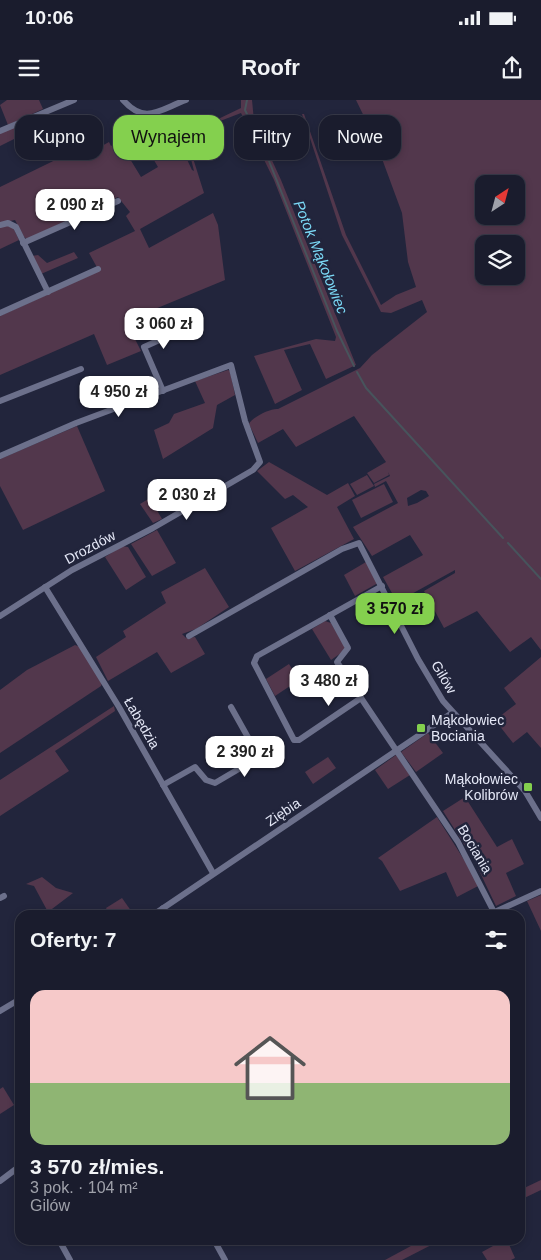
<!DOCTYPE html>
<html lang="pl">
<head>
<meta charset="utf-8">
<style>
	body { margin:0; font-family:Helvetica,sans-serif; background:#232535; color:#f1f3f6; height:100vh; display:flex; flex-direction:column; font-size:19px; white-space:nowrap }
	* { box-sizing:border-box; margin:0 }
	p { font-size:16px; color:#9fa1aa }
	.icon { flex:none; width:28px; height:28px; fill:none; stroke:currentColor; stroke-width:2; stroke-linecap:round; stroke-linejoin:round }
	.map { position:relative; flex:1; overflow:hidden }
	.side { position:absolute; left:15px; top:810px; width:510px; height:335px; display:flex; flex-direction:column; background:#1a1c2d; border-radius:15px; box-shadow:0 2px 8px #0003,0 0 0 1px #383a49 }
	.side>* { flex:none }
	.hud { position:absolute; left:15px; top:15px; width:511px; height:45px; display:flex; gap:10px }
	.needle { width:32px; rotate:36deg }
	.fabs { position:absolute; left:475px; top:75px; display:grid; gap:10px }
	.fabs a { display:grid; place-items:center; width:50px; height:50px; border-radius:10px; background:#1a1c2d; box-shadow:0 2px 8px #0003,0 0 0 1px #383a49; font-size:25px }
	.price { position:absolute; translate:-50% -42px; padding:0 11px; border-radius:10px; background:#fff; color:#222; font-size:16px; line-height:32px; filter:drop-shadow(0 1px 2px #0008) }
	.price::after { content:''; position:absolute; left:50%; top:30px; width:15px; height:11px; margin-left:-8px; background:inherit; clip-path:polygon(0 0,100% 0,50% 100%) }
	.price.active { background:#84d04e; color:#111 }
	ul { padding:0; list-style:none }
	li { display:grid; align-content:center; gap:10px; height:265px; padding:0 15px }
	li+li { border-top:1px solid #383a49 }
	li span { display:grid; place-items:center; height:155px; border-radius:15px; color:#555 }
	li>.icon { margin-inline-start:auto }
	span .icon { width:90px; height:90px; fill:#fffc; stroke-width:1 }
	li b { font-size:21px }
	h2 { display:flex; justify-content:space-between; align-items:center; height:60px; padding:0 15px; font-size:21px }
	.pill { padding:0 18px; border-radius:15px; background:#1a1c2d; box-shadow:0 2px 8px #0003,0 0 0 1px #383a49; font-size:18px; line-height:45px }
	.pill.active { background:#84d04e; color:#111 }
	.status { display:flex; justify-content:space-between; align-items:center; height:35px; padding:0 25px; background:#1a1c2d; direction:ltr }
	.status svg { height:14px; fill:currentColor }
	header { display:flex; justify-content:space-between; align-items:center; height:65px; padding:0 15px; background:#1a1c2d; font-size:22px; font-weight:700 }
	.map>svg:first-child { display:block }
	.green { fill:#52374c; fill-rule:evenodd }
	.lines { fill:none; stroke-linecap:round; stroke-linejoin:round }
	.stream { stroke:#47545c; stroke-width:2 }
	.minor { stroke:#6c708b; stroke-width:6 }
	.poi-dot { fill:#84d04e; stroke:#22253c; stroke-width:2 }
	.labels { text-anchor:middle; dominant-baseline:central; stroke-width:5; stroke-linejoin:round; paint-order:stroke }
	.street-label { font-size:14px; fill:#e5e8f7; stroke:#22253c }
	.poi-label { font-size:14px; fill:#e5e8f7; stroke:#22253c; text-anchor:start }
	.water-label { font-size:15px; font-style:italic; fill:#7bd8f5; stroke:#22253c }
</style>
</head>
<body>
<div class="status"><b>10:06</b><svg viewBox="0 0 49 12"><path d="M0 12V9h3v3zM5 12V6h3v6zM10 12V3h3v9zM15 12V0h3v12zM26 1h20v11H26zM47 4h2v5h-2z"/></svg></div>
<header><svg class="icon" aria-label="menu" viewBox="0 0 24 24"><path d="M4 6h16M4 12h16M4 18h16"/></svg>Roofr<svg class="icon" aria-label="share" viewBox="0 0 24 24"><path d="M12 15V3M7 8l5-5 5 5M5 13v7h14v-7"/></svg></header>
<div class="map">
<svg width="541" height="1160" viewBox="0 0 541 1160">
	<rect width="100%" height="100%" fill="#22253c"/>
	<g class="green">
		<polygon points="7,0 39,0 43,9 8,25 0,5"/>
		<polygon points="241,0 252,0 254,21 281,80 356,265 326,279 310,244 284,250 302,290 275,304 254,256 316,239 335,241 336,237 274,80 241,13 215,23 214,21 241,8"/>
		<path d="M356,0H541V550L531,537L510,552L477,511L444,528L424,491L455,473V470L397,502L383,477L423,455L410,435L372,456L353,427L398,403L386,381L375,387L374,384L390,376L388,372L389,375L374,383L367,373L386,362L354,316L296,347L283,329L258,343L249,324C252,317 271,308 278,309L360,268L372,255L427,212L422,200L391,213L381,212L342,135L302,14H304L346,135L381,205L396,195L416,187L408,162L402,113L374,37ZM484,84H516V116H484ZM484,144H516V176H484ZM421,390L426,391L429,396L417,403L408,406L407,398Z"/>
		<polygon points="44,15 46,16 34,22 34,29 0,46 0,33"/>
		<polygon points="147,19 181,47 192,70 194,71 189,51 193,47 221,33 222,36 194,51 192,55 204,93 140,129 149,148 213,113 218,125 225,180 126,221 141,251 107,265 94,234 0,275 0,216 99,171 89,153 135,131 126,116 130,112 118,97 27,139 24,137 15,120 0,123 0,87 86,45 91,52 109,42 111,46 119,41 141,77 158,67 138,33"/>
		<polygon points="4,125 13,127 19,140 0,149 0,127"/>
		<polygon points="74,152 78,158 41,174 32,156 38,155 47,163"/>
		<polygon points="228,270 230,271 235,295 217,305 213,328 163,359 154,330 169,323 174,314 205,303 195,281"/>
		<polygon points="77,326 105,391 23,430 0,386 0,359"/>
		<polygon points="269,362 327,395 348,383 355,396 337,407 354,439 295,471 271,428 308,407 293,395 285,399 257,371"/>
		<polygon points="367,375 374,386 357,395 350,384"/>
		<polygon points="182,379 195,399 177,410 165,389"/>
		<polygon points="384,384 393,402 361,418 352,400"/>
		<polygon points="150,398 162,419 153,423 140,404"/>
		<polygon points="157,430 176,463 152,476 131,444"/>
		<polygon points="122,446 128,447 146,477 126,490 105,457"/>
		<polygon points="366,462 378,483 355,496 344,475"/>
		<polygon points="205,468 229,507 196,529 182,534 186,538 195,537 205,554 171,573 157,552 108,581 96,557 126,537 123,531 166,503 161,492"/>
		<polygon points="325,521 331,523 345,547 344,551 331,560 312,529"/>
		<polygon points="75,545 80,547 102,583 101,586 0,653 0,590 27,570"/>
		<polygon points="541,557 541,648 527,632 513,643 495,620 516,604 504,588"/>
		<polygon points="289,564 299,580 275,596 266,579"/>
		<polygon points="114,606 115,611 55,651 69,671 0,716 0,680"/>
		<polygon points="428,633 443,653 416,672 401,652"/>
		<polygon points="396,655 410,675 388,689 375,670"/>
		<polygon points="328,657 336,668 313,684 305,672"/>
		<polygon points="465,697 497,747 512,739 524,764 506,773 516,796 496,806 474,760 443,711"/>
		<polygon points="437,717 480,785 457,797 446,772 400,791 382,761 378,758"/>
		<polygon points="42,777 56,788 73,793 48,812 34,786 26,784"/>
		<polygon points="541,795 541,831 527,801"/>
		<polygon points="122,798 134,815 110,815 106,808"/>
		<polygon points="3,987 14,1005 0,1014 0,989"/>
		<polygon points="541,1080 541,1090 520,1100 520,1090"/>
		<polygon points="422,1140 441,1140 402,1160 385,1160"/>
		<polygon points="504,1140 507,1140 515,1158 511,1160 487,1160 482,1152"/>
	</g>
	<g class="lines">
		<g class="stream">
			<polyline points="247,0 245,10 265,51"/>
			<polyline points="267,56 337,231 354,266"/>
			<polyline points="357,272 366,288 503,438"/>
			<polyline points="508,443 541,479"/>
		</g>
		<g class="minor">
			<path d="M123,0C145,25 159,10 186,0"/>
			<polyline points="0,31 74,0"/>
			<polyline points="0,125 8,123 16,127 48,192"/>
			<polyline points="23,143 118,101"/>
			<polyline points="0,213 98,169"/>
			<polyline points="163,291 144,247 197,223"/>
			<polyline points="0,301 81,269"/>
			<polyline points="0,356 76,323 231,265 245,321 260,362 253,370 153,428 72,470 0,516"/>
			<polyline points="382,486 266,551 257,556 254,563 294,640 299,640 361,598 458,742 494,812"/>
			<polyline points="45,487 119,607 213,773"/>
			<polyline points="330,515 348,548 337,562 361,598"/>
			<polyline points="189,536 342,449 359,443 418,559 443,601 525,691 541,718"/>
			<polyline points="163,685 195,667 206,680 215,683 259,657 231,607"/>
			<polyline points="0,798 4,796"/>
			<polyline points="163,808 167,815"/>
			<polyline points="153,815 452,613"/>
			<polyline points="488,815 541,791"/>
			<polyline points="0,911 20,899"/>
			<polyline points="0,1081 20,1066"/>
			<polyline points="59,1140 70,1160"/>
			<polyline points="214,1140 225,1160"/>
		</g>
	</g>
	<g class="poi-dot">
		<rect x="416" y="623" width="10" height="10" rx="2.5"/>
		<rect x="523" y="682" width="10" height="10" rx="2.5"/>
	</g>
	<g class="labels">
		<g class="street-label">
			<text transform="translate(90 447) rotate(-28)">Drozdów</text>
			<text transform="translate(444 577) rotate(59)">Gilów</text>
			<text transform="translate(142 623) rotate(60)">Łabędzia</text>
			<text transform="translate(283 712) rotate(-34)">Ziębia</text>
			<text transform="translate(475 749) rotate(59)">Bociania</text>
		</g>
		<g class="poi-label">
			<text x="431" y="620">Mąkołowiec<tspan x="431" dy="16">Bociania</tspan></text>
			<text x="518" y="679" text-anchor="end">Mąkołowiec<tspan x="518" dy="16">Kolibrów</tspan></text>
		</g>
		<g class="water-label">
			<text transform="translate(321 157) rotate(68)">Potok Mąkołowiec</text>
		</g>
	</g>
</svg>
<div class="fabs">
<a><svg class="needle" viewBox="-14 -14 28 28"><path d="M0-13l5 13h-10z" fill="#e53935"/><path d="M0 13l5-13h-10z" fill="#9fa1aa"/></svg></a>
<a><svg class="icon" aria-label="layers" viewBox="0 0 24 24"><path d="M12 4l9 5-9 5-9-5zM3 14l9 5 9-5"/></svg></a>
</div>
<b class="price" style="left:75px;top:131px">2 090 zł</b>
<b class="price" style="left:164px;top:250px">3 060 zł</b>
<b class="price" style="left:119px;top:318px">4 950 zł</b>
<b class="price" style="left:187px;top:421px">2 030 zł</b>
<b class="price active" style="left:395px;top:535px">3 570 zł</b>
<b class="price" style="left:329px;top:607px">3 480 zł</b>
<b class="price" style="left:245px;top:678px">2 390 zł</b>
<div class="hud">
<a class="pill">Kupno</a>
<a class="pill active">Wynajem</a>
<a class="pill">Filtry</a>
<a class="pill">Nowe</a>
</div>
<section class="side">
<h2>Oferty: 7<svg class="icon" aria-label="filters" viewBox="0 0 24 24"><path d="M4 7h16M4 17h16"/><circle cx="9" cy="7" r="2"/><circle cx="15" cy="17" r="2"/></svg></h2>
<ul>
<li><span style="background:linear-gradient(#f6c9c9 60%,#8fb573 0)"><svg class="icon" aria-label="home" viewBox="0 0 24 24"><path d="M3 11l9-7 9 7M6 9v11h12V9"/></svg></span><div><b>3 570 zł/mies.</b><p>3 pok. · 104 m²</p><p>Gilów</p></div></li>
</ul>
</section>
</div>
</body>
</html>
